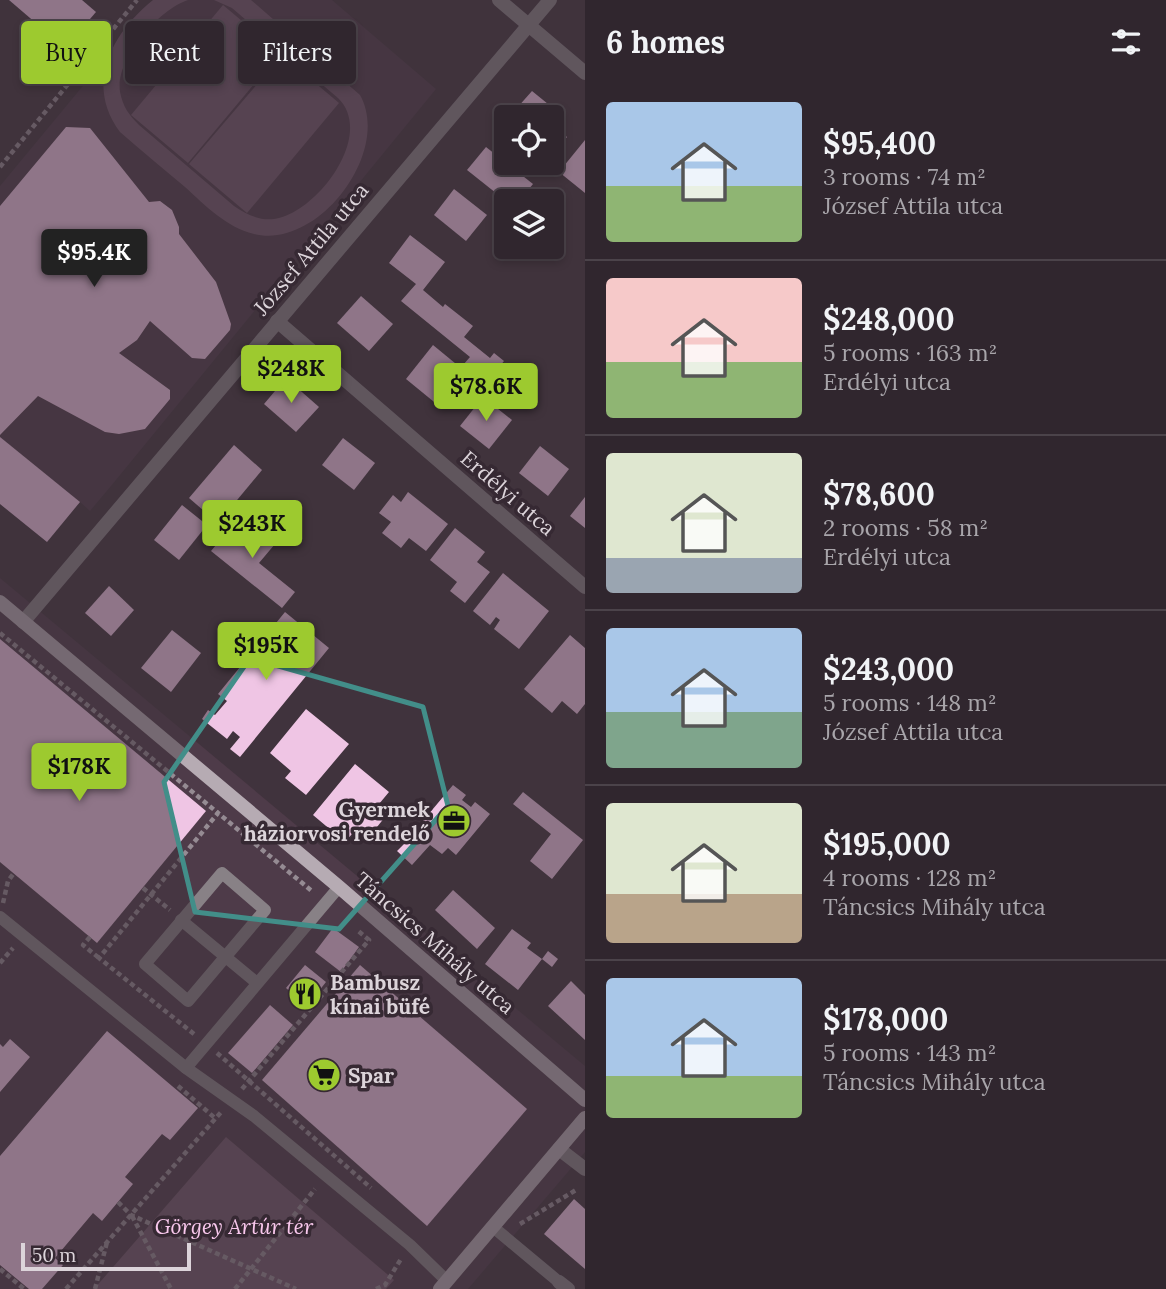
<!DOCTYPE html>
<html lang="en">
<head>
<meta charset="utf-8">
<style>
	body { margin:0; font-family:Lora,serif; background:#3c323a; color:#f1f3f6; height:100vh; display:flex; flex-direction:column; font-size:26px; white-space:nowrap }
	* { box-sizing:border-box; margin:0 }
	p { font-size:23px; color:#a8a5aa }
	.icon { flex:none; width:38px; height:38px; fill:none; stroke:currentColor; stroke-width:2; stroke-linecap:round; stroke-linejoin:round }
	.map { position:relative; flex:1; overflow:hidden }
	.sheet { display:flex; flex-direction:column; background:#30262e; width:581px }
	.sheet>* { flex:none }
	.banner { position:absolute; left:21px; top:21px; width:458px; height:63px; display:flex; gap:14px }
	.tools { position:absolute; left:494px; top:105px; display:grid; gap:14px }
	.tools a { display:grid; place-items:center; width:70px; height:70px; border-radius:7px; background:#30262e; box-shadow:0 4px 10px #0003,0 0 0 2px #4b434a; font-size:35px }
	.scale { position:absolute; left:21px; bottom:18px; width:170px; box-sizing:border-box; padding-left:7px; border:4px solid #dcd4da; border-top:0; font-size:19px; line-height:24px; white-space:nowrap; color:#dcd4da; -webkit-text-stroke:5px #362933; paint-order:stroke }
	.price { position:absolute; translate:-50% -60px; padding:0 16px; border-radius:7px; background:#9dca2f; color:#111; font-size:23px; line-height:46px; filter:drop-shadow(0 2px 4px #0008) }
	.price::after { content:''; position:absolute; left:50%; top:42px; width:21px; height:16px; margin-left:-10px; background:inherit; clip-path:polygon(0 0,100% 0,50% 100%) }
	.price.current { background:#222; color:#fff }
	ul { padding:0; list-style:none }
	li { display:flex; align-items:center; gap:21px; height:175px; padding:0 21px }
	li+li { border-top:2px solid #4b434a }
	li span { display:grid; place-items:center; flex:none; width:196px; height:140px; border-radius:7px; color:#555 }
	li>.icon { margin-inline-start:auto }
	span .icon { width:84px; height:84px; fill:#fffc; stroke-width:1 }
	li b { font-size:30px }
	h2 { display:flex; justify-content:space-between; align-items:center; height:84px; padding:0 21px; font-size:30px }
	.pill { padding:0 24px; border-radius:7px; background:#30262e; box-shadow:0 4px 10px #0003,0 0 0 2px #4b434a; font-size:24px; line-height:63px }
	.pill.current { background:#9dca2f; color:#111 }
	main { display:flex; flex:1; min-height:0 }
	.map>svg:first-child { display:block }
	.built { fill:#4e3b49 }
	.green { fill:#72586b }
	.building { fill:#efc5e4 }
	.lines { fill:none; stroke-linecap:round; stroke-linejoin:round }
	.path { stroke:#958b93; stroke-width:4.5; stroke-dasharray:5 3.5; stroke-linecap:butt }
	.lane { stroke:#888186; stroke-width:12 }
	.street { stroke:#888186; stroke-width:14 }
	.secondary { stroke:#b6abb3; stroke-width:14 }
	.marked { fill:none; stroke:#428e89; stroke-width:5; stroke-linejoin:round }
	.labels { text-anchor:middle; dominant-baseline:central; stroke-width:7; stroke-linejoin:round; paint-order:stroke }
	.street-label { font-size:21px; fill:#dcd4da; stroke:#362933 }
	.poi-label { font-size:21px; font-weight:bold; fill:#dcd4da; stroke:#362933; text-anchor:start }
	.park-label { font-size:21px; font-style:italic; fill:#f9c8ed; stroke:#362933 }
</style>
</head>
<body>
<main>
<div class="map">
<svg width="585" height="1289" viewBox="0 0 585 1289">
	<rect width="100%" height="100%" fill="#40333d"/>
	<g class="built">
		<polygon points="154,0 332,0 436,89 111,486 90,511 80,502 47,542 0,504 0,186"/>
		<polygon points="0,578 585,1066 585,1152 468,1289 0,1289"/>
	</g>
	<g class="green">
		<path d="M153,0H188C158,10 115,59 120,92C123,107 129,115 139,125L234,206C246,214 259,221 274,219C316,214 376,135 338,98L232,8L214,0H251L360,95C392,152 318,250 254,234C226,227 206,206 185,187C163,169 141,150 120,132C84,84 112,33 153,0Z"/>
		<polygon points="223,5 280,53 188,163 131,115"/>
		<polygon points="282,55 339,103 247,213 189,164"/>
		<polygon points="226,1137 394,1280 386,1289 94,1289"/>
	</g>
	<g class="building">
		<polygon points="9,0 82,0 96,12 65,48"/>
		<polygon points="532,91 564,117 555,127 567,137 551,155 551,117 509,117"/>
		<polygon points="66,127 90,128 149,202 160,201 172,210 179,227 179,234 216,282 231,324 230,330 205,359 192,358 150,321 137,340 119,353 170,390 170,399 145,429 119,434 105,432 38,396 0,435 0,206"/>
		<polygon points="585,140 585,193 559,172"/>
		<polygon points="486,147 533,184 519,201 506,201 467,170"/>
		<polygon points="454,189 487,215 466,241 434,215"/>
		<polygon points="410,235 445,262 423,290 443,307 445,304 473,326 464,337 490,358 494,353 504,361 486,383 463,365 470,357 401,301 416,284 389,263"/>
		<polygon points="361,296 393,324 369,351 337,323"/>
		<polygon points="433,345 467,373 439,406 406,379"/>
		<polygon points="286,378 319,407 296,432 264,404"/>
		<polygon points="483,397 512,420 489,449 460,426"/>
		<polygon points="0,437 80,502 47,542 0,504"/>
		<polygon points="343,438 375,463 354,490 322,465"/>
		<polygon points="234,445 262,470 218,523 189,498"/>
		<polygon points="540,446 569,469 548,496 519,473"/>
		<polygon points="408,492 448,524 426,551 409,538 401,548 382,533 391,522 379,513 393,495 401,502"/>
		<polygon points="585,497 585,528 570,516"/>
		<polygon points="182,505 207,525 179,560 154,540"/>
		<polygon points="240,516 275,544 259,563 295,592 282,608 211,551"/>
		<polygon points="455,528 485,552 477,562 490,572 465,603 450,591 457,582 430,560"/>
		<polygon points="503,573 549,611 519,649 494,629 500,620 496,617 490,625 473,611"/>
		<polygon points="109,586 134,610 111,636 85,613"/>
		<polygon points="285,612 329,648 240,757 230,749 240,737 233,731 227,739 202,719 208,710 215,715 227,701 218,694"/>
		<polygon points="172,630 201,653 171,692 141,668"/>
		<polygon points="570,635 585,648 585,704 577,714 562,701 552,713 524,689"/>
		<polygon points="0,639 206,811 97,943 0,862"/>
		<polygon points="306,709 349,744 306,795 285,778 291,771 270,753"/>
		<polygon points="355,764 389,792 379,804 389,812 369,837 358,827 345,842 313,815"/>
		<polygon points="453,785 466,795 462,800 471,807 475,802 490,814 456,855 448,848 442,854 430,845 412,865 397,851 410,838 413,840 421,831 417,828"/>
		<polygon points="523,792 583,840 552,879 530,861 551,834 513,804"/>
		<polygon points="453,890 495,928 477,949 435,910"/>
		<polygon points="333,928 359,947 341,972 315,952"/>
		<polygon points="512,929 531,943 527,948 542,959 548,951 558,959 552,967 542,959 518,990 485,964"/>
		<polygon points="305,965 326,982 307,1006 286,988"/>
		<polygon points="360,965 527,1109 427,1226 262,1080"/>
		<polygon points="571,981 585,995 585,1040 548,1006"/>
		<polygon points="270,1005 293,1025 252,1073 228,1053"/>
		<polygon points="107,1031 198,1108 170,1140 162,1134 125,1177 133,1184 102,1221 93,1213 55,1258 63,1265 42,1289 29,1289 0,1265 0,1156"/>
		<polygon points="10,1039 30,1057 0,1092 0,1044 3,1047"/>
		<polygon points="574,1199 585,1209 585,1269 544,1234"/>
	</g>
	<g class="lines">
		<g class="path">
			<polyline points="0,167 137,0"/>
			<polyline points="0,633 218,813"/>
			<polyline points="143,888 170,910"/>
			<polyline points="3,903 8,881 14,873"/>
			<polyline points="90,937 83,945 99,958"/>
			<polyline points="0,963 13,948"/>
			<polyline points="194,1034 99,958 218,813 313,892"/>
			<polyline points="217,1053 371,1188"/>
			<polyline points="178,1086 216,1119"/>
			<polyline points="242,1089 369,940 357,930"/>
			<polyline points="118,1202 131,1215 296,1289"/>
			<polyline points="132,1216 171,1289"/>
			<polyline points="520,1224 576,1190"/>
			<polyline points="0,1269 24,1289"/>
			<polyline points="66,1289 222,1111"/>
			<polyline points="95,1289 107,1242"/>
			<polyline points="235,1289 315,1189"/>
			<polyline points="376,1289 385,1285 401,1259"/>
		</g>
		<g class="lane">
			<polygon points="222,873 265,910 188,1001 145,964"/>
			<polyline points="0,917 186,1068 254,1116 410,1245 447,1281"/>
			<polyline points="181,920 257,983"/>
			<polyline points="186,1068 339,887"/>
			<polyline points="493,1227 559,1282"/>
		</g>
		<g class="street">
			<polyline points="499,0 585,73"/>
			<polyline points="277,321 585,587"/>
			<polyline points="23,622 550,0"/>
			<polyline points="559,1149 585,1169"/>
			<polyline points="559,1282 568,1289"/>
		</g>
		<g class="secondary">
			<polyline points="0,602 339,887 585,1100"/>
			<polyline points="440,1289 585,1118"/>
		</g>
	</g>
	<path d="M0 0H585V1289H0ZM250,658L423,707L448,806L339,929L195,912L164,782Z" fill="#40333d" fill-opacity=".55" fill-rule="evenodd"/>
	<path class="marked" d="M250,658L423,707L448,806L339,929L195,912L164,782Z"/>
	<defs>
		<symbol id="office-disc" viewBox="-11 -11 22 22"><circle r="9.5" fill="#9dca2f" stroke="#362933"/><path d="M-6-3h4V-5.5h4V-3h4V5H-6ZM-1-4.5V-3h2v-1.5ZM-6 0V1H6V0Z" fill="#111"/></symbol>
		<symbol id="restaurant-disc" viewBox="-11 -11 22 22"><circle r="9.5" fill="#9dca2f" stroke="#362933"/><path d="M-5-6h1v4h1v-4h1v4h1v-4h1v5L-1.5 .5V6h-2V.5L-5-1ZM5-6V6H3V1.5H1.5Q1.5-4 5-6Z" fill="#111"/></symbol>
		<symbol id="supermarket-disc" viewBox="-11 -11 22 22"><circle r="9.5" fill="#9dca2f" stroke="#362933"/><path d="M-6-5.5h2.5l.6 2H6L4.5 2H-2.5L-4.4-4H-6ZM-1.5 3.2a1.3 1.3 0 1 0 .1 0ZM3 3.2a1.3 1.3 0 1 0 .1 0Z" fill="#111"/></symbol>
	</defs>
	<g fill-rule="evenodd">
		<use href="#office-disc" x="435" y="802" width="38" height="38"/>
		<use href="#restaurant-disc" x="286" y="975" width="38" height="38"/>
		<use href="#supermarket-disc" x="305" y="1056" width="38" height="38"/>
	</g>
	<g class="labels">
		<g class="street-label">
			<text transform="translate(311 249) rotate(-50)">József Attila utca</text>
			<text transform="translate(508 493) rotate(41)">Erdélyi utca</text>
			<text transform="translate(435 943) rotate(41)">Táncsics Mihály utca</text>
		</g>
		<g class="poi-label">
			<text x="430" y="809" text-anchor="end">Gyermek<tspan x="430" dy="24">háziorvosi rendelő</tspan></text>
			<text x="330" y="982">Bambusz<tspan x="330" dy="24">kínai büfé</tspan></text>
			<text x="348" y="1075">Spar</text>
		</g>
		<g class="park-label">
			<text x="234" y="1226">Görgey Artúr tér</text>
		</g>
	</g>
</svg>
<div class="tools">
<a><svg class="icon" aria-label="locate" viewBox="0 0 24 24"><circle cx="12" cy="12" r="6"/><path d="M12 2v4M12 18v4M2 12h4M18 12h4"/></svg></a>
<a><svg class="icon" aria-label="layers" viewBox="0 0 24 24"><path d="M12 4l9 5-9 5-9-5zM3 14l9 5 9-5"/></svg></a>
</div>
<div class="scale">50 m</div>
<b class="price current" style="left:94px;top:289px">$95.4K</b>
<b class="price" style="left:291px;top:405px">$248K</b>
<b class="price" style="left:486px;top:423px">$78.6K</b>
<b class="price" style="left:252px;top:560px">$243K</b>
<b class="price" style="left:266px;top:682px">$195K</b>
<b class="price" style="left:79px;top:803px">$178K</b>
<div class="banner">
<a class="pill current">Buy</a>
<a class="pill">Rent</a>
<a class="pill">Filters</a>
</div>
</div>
<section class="sheet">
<h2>6 homes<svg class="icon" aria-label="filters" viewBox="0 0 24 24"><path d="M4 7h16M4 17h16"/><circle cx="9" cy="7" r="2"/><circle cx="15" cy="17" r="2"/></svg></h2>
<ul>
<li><span style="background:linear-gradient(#a9c7e8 60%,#8fb573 0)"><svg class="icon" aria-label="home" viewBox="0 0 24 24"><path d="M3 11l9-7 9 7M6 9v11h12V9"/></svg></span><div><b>$95,400</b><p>3 rooms · 74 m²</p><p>József Attila utca</p></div></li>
<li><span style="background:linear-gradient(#f6c9c9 60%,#8fb573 0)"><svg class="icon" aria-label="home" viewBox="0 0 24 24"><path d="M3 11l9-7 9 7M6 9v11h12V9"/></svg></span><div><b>$248,000</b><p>5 rooms · 163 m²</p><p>Erdélyi utca</p></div></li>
<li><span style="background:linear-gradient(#dfe7d0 75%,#9aa5b1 0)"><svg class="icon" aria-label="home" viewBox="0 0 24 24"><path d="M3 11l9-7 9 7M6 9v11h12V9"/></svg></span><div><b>$78,600</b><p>2 rooms · 58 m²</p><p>Erdélyi utca</p></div></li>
<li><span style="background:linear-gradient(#a9c7e8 60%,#7fa58c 0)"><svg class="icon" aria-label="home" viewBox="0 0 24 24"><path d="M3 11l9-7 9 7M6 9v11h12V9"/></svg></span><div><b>$243,000</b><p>5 rooms · 148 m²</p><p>József Attila utca</p></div></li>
<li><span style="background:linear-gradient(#dfe7d0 65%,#b9a48a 0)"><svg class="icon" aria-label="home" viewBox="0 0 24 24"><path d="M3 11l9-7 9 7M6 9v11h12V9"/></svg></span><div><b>$195,000</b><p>4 rooms · 128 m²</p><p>Táncsics Mihály utca</p></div></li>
<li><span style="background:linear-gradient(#a9c7e8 70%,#8fb573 0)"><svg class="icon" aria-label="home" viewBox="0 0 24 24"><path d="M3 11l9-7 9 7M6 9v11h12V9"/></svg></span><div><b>$178,000</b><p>5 rooms · 143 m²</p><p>Táncsics Mihály utca</p></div></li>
</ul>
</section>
</main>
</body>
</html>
